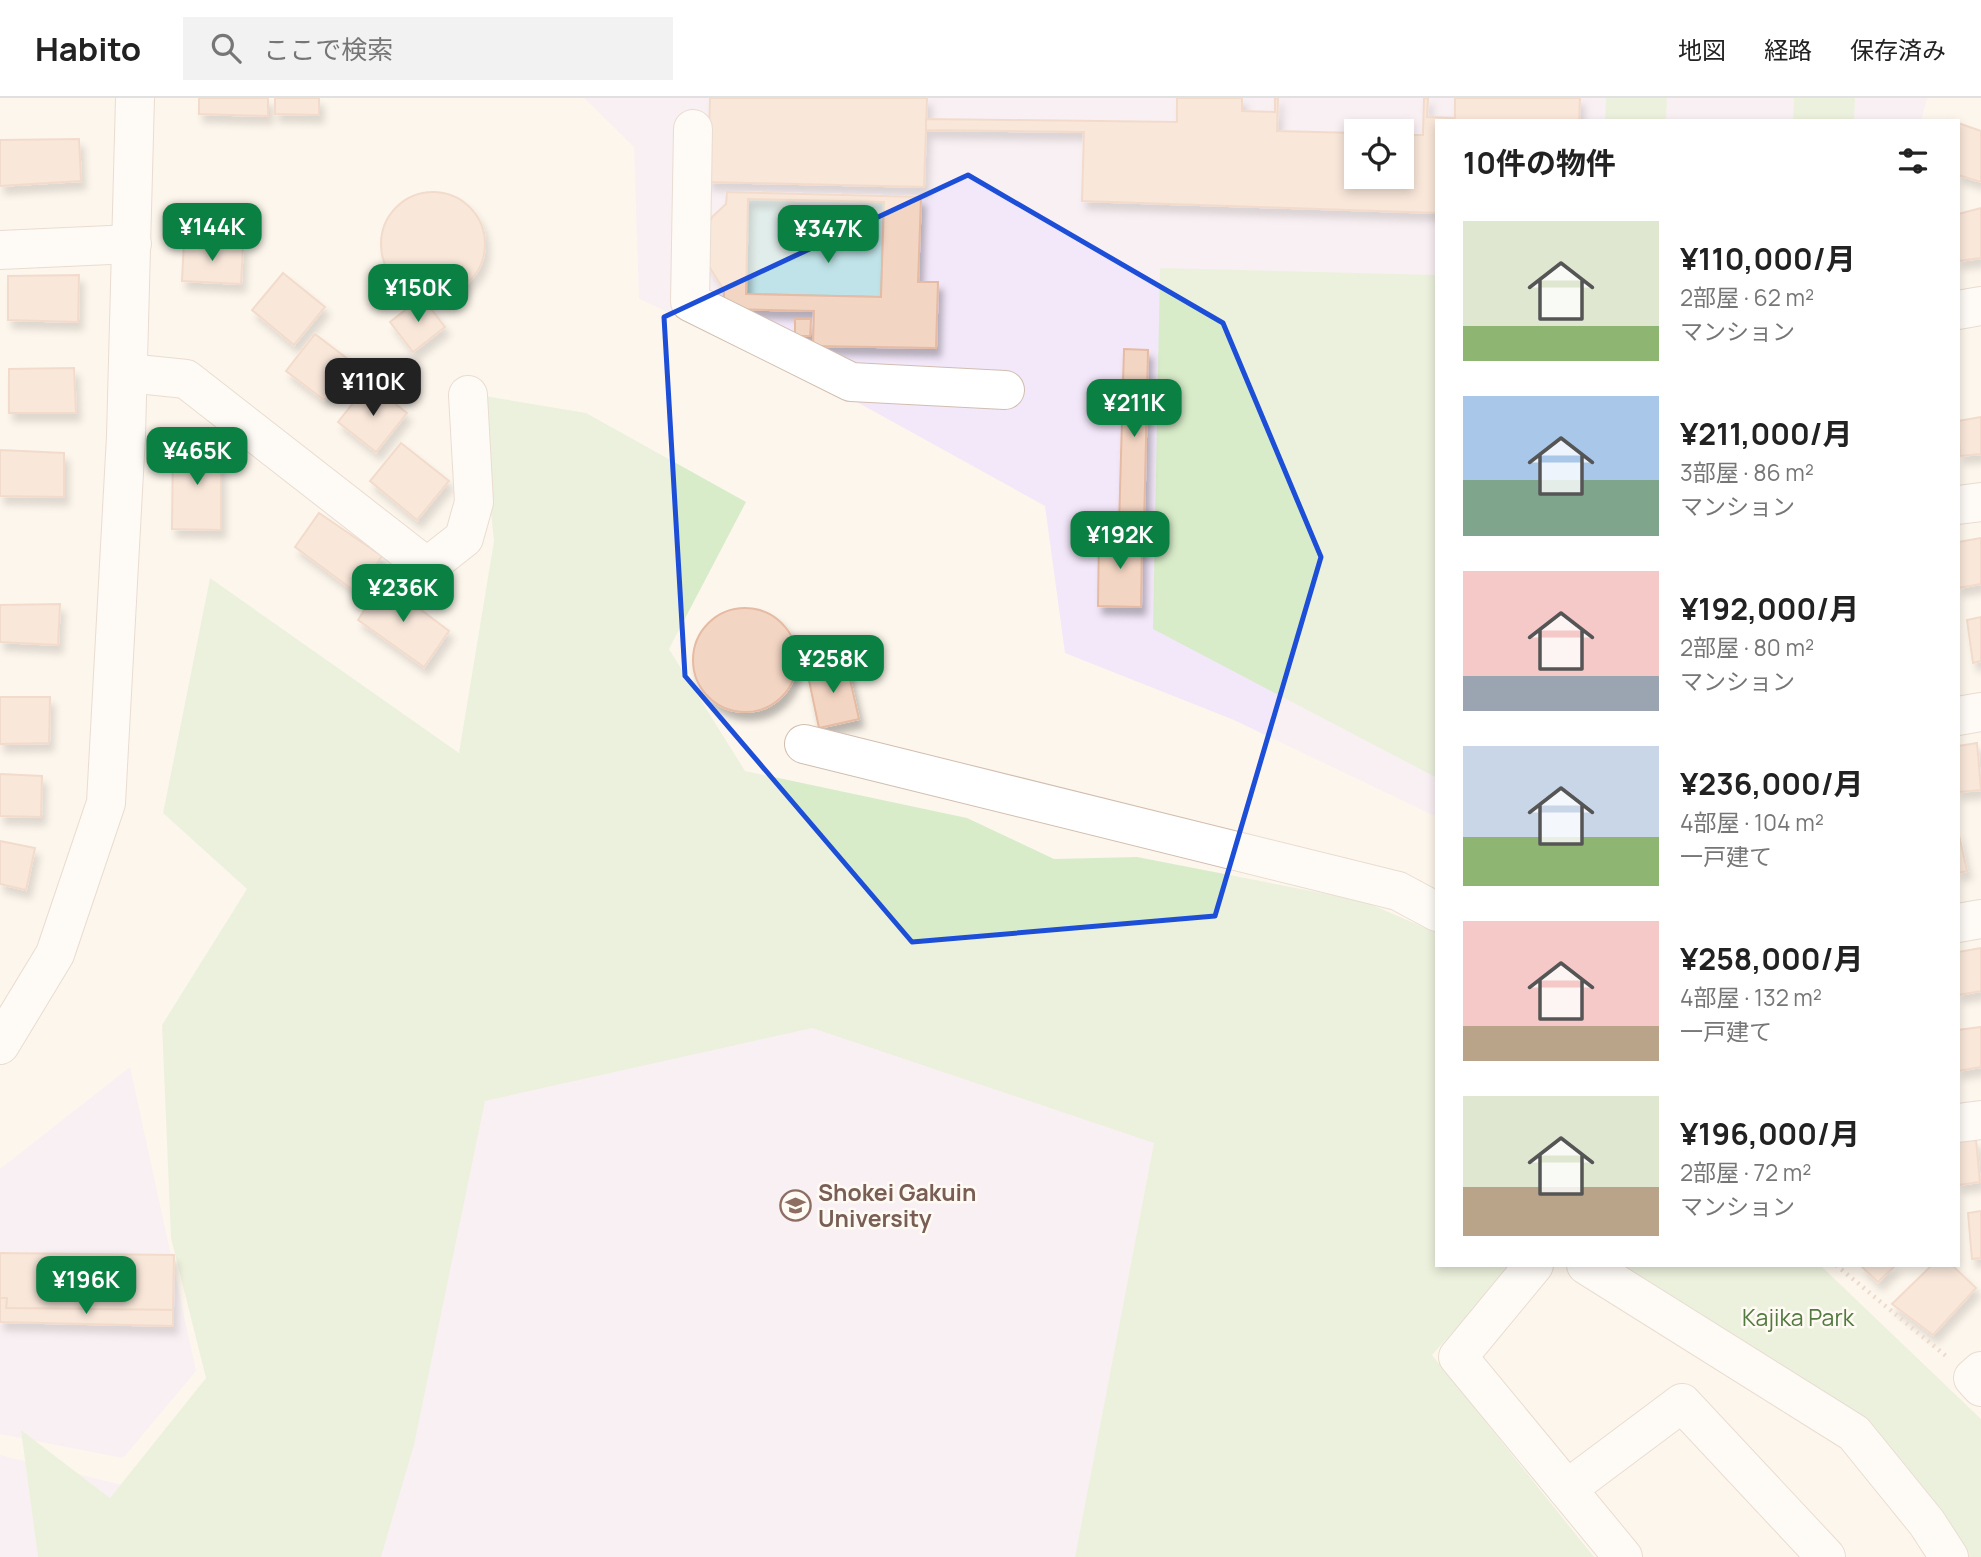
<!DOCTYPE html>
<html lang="ja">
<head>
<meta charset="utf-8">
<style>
	body { margin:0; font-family:Manrope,"Noto Sans JP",sans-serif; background:#f2f2f2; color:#222; height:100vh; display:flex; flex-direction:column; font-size:26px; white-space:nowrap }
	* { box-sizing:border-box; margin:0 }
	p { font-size:23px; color:#767676 }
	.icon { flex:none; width:38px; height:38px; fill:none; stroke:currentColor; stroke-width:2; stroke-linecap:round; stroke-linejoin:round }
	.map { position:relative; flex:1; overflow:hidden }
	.panel { position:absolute; left:1435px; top:21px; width:525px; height:1148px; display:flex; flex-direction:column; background:#fff; border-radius:0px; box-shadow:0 4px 10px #0003 }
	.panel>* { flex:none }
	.buttons { position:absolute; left:1344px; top:21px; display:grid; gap:14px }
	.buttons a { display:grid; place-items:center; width:70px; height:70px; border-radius:0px; background:#fff; box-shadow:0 4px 10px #0003; font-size:35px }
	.price { position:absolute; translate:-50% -60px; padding:0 16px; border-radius:14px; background:#0b8043; color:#fff; font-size:23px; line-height:46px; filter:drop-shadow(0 2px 4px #0008) }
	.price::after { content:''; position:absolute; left:50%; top:42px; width:21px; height:16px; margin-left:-10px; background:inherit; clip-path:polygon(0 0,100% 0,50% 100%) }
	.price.active { background:#222; color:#fff }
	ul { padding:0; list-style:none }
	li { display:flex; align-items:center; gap:21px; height:175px; padding:0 28px }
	li span { display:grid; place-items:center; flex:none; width:196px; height:140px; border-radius:0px; color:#555 }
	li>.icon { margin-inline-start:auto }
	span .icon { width:84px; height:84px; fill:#fffc; stroke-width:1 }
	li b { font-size:30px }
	h2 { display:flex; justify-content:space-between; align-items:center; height:84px; padding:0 28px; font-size:30px }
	header { display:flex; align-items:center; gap:42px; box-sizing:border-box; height:98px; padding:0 35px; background:#fff; border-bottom:2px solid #e0e0e0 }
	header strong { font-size:33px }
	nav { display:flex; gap:38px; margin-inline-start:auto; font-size:24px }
	.search { width:490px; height:63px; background:#f2f2f2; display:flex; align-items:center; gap:18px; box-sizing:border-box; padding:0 24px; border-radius:0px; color:#767676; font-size:26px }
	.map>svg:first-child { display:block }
	.education { fill:#f3e8fa; fill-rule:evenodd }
	.green { fill:#d8ecc9 }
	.water { fill:#bfe3e8; stroke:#a5d3da; stroke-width:2 }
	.building { fill:#f3d5c3; stroke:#e6bba3; stroke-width:2; fill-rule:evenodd; filter:url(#shadow) }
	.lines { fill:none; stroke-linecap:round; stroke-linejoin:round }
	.minor-casing { stroke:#d1beb0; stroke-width:40 }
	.path { stroke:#d9b8a5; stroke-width:4.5; stroke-dasharray:2 5; stroke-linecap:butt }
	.minor { stroke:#fff; stroke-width:38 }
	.marked { fill:none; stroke:#1d4ed8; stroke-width:5; stroke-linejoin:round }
	.labels { text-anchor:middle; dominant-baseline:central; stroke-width:5; stroke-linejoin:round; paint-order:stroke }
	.education-label { font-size:23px; font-weight:bold; fill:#785e54; stroke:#fffaf3; text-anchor:start }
	.park-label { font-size:23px; fill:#537a41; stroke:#fffaf3 }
</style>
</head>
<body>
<header>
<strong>Habito</strong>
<div class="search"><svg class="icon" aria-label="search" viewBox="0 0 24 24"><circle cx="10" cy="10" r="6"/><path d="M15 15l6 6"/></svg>ここで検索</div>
<nav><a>地図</a><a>経路</a><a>保存済み</a></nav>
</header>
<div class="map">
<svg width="1981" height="1459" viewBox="0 0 1981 1459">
	<defs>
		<filter id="shadow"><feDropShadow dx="4.5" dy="8" stdDeviation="3.5" flood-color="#0004"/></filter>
	</defs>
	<rect width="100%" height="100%" fill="#fdf6ec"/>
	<g class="education">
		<path d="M584,0H1927L1921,23H1437V719L1234,622L1065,555L1045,408L799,272L639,201L634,49ZM1356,33H1402V79H1356Z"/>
		<polygon points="823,889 1208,981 1090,1459 0,1459 0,1357 346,1442 378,999"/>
		<polygon points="130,969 196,1273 123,1360 0,1336 0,1071"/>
	</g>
	<g class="green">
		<polygon points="1606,0 1667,0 1666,23 1605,23"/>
		<polygon points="1794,0 1855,0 1854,23 1793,23"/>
		<polygon points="1160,170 1437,177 1437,680 1153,531"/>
		<polygon points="479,297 586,315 746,404 669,551 745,673 967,720 1054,761 1137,759 1363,803 1437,835 1437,1167 1513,1167 1432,1257 1594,1459 1075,1459 1154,1045 812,930 485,1003 414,1347 381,1459 38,1459 21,1332 110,1400 206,1280 171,1140 162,927 247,791 163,715 210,480 459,655 494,443"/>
		<polygon points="1608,1167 1820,1167 1981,1321 1981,1459 1965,1459 1939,1415"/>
	</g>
	<polygon class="water" points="748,101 884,104 881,199 746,196"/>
	<g class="building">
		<polygon points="199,0 268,0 268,18 199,16"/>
		<polygon points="275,0 319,0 319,17 275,16"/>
		<polygon points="710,0 927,0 924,89 708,84"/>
		<polygon points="1177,0 1242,0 1242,13 1275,14 1275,0 1278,0 1277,33 1356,35 1356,79 1402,79 1402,37 1423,37 1424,0 1428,0 1427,19 1455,20 1455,0 1580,0 1579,23 1437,23 1437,115 1082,103 1084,34 926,32 926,21 1177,24"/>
		<polygon points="1958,25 1981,33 1981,84 1958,77"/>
		<polygon points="79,41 81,83 0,88 0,42"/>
		<circle cx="433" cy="146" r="52"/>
		<path d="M727,94L921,99L918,184H938L936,250L813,248L814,213L724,211V192L708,167L707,131L712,119L726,106ZM748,101L884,104L881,199L746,196Z"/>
		<polygon points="1981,110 1981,160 1958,163 1958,116"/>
		<polygon points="184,143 243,147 241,186 182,183"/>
		<polygon points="283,175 325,209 294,247 252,212"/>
		<polygon points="79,177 78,224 8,222 8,178"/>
		<polygon points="422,199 445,229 413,254 390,224"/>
		<polygon points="795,221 811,221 810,238 795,238"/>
		<polygon points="315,236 353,265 324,302 286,273"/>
		<polygon points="1124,251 1148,252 1144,429 1119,428"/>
		<polygon points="74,270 76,315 9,315 9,271"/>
		<polygon points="369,285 407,315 376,354 338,324"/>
		<polygon points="1981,319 1981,356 1960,358 1958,323"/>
		<polygon points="401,345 449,383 417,422 370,383"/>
		<polygon points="173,347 221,347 221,432 172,431"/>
		<polygon points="0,352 64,355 64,399 0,398"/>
		<polygon points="319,415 382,458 357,495 295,449"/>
		<polygon points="1099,434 1117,435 1117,440 1142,440 1141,509 1098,508"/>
		<polygon points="1981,440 1981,486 1958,490 1958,444"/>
		<polygon points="383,483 449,533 424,569 358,522"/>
		<polygon points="60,506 58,547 0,544 0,507"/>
		<circle cx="745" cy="562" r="52"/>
		<polygon points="1981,519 1981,563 1973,565 1967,522"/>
		<polygon points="846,564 859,621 819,630 807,573"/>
		<polygon points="0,599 50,599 49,645 0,646"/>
		<polygon points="1977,645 1981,692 1958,694 1958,648"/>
		<polygon points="0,676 42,678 41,719 0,718"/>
		<polygon points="1958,733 1967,773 1958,775"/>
		<polygon points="0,743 35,750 26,792 0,786"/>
		<polygon points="1981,850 1981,893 1958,897 1958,854"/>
		<polygon points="1981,929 1981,969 1958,973 1958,932"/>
		<polygon points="1976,1042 1980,1084 1958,1087 1958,1043"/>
		<polygon points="1981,1113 1981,1160 1972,1161 1968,1115"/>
		<polygon points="0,1155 174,1157 173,1212 6,1210 7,1200 0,1200"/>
		<polygon points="1860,1167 1896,1167 1878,1184"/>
		<polygon points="1932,1167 1952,1167 1976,1190 1933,1237 1892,1206"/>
		<polygon points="0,1200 7,1200 6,1210 173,1212 173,1228 0,1224"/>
	</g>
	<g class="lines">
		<defs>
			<g id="minor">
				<polyline points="693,31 690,204 851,284 1005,292"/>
				<polyline points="0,152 132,146"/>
				<polyline points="1958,212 1981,208"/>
				<polyline points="128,275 186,281 427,469 464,440 474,404 468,297"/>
				<polyline points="1958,407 1981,404"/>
				<polyline points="1958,618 1981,614"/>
				<polyline points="804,646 1398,793 1437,814"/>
				<polyline points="1958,825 1981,821"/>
				<polyline points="0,947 55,856 106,705 126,338 135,0"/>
				<polyline points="1958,1025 1981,1022"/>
				<polyline points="1534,1167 1458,1259 1623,1459"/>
				<polyline points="1586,1167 1854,1335 1927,1425 1949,1459"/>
				<polyline points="1981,1273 1973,1280 1981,1289"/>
				<polyline points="1567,1391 1682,1305 1826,1459"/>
			</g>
		</defs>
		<use href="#minor" class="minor-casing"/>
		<polyline class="path" points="1836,1167 1946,1258"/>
		<use href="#minor" class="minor"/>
	</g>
	<path d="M0 0H1981V1459H0ZM968,77L1223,225L1321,459L1215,818L912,844L685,578L664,219Z" fill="#fdf6ec" fill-opacity=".55" fill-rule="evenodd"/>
	<path class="marked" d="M968,77L1223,225L1321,459L1215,818L912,844L685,578L664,219Z"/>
	<defs>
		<symbol id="university-ring" viewBox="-11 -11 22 22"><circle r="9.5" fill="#fffaf3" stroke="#8d6e63" stroke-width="1.5"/><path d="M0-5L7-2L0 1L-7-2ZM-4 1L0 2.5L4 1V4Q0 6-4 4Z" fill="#8d6e63"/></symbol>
	</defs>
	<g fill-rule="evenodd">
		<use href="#university-ring" x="778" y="1090" width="35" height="35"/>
	</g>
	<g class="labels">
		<g class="education-label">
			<text x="818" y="1094">Shokei Gakuin<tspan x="818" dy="26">University</tspan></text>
		</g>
		<g class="park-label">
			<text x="1798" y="1219">Kajika Park</text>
		</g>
	</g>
</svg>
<div class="buttons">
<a><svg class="icon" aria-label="locate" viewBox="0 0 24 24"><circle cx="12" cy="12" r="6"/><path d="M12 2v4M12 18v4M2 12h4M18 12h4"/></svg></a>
</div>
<b class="price" style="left:212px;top:165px">¥144K</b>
<b class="price" style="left:828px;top:167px">¥347K</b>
<b class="price" style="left:418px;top:226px">¥150K</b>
<b class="price active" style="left:373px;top:320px">¥110K</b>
<b class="price" style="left:1134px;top:341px">¥211K</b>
<b class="price" style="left:197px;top:389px">¥465K</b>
<b class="price" style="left:1120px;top:473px">¥192K</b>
<b class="price" style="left:403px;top:526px">¥236K</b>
<b class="price" style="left:833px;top:597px">¥258K</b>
<b class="price" style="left:86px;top:1218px">¥196K</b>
<section class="panel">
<h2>10件の物件<svg class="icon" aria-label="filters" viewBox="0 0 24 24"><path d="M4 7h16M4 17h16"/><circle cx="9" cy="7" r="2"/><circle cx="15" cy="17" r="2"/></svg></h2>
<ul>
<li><span style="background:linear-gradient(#dfe7d0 75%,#8fb573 0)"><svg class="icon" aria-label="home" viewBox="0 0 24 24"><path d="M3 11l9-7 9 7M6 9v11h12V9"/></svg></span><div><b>¥110,000/月</b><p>2部屋 · 62 m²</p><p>マンション</p></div></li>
<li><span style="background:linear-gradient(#a9c7e8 60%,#7fa58c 0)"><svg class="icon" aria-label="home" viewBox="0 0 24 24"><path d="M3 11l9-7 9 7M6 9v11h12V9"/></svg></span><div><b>¥211,000/月</b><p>3部屋 · 86 m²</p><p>マンション</p></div></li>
<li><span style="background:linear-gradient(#f6c9c9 75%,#9aa5b1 0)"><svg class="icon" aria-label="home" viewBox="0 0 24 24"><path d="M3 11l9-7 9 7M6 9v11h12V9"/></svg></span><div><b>¥192,000/月</b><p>2部屋 · 80 m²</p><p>マンション</p></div></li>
<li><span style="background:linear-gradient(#c9d6e8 65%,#8fb573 0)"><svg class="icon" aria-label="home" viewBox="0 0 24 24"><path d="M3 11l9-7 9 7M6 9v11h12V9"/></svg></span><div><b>¥236,000/月</b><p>4部屋 · 104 m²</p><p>一戸建て</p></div></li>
<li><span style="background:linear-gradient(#f6c9c9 75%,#b9a48a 0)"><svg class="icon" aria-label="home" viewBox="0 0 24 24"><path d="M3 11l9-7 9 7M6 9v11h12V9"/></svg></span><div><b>¥258,000/月</b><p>4部屋 · 132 m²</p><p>一戸建て</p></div></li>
<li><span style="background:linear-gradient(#dfe7d0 65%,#b9a48a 0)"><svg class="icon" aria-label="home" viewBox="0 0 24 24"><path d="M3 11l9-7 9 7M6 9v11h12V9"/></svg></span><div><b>¥196,000/月</b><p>2部屋 · 72 m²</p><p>マンション</p></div></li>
</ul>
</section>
</div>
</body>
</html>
